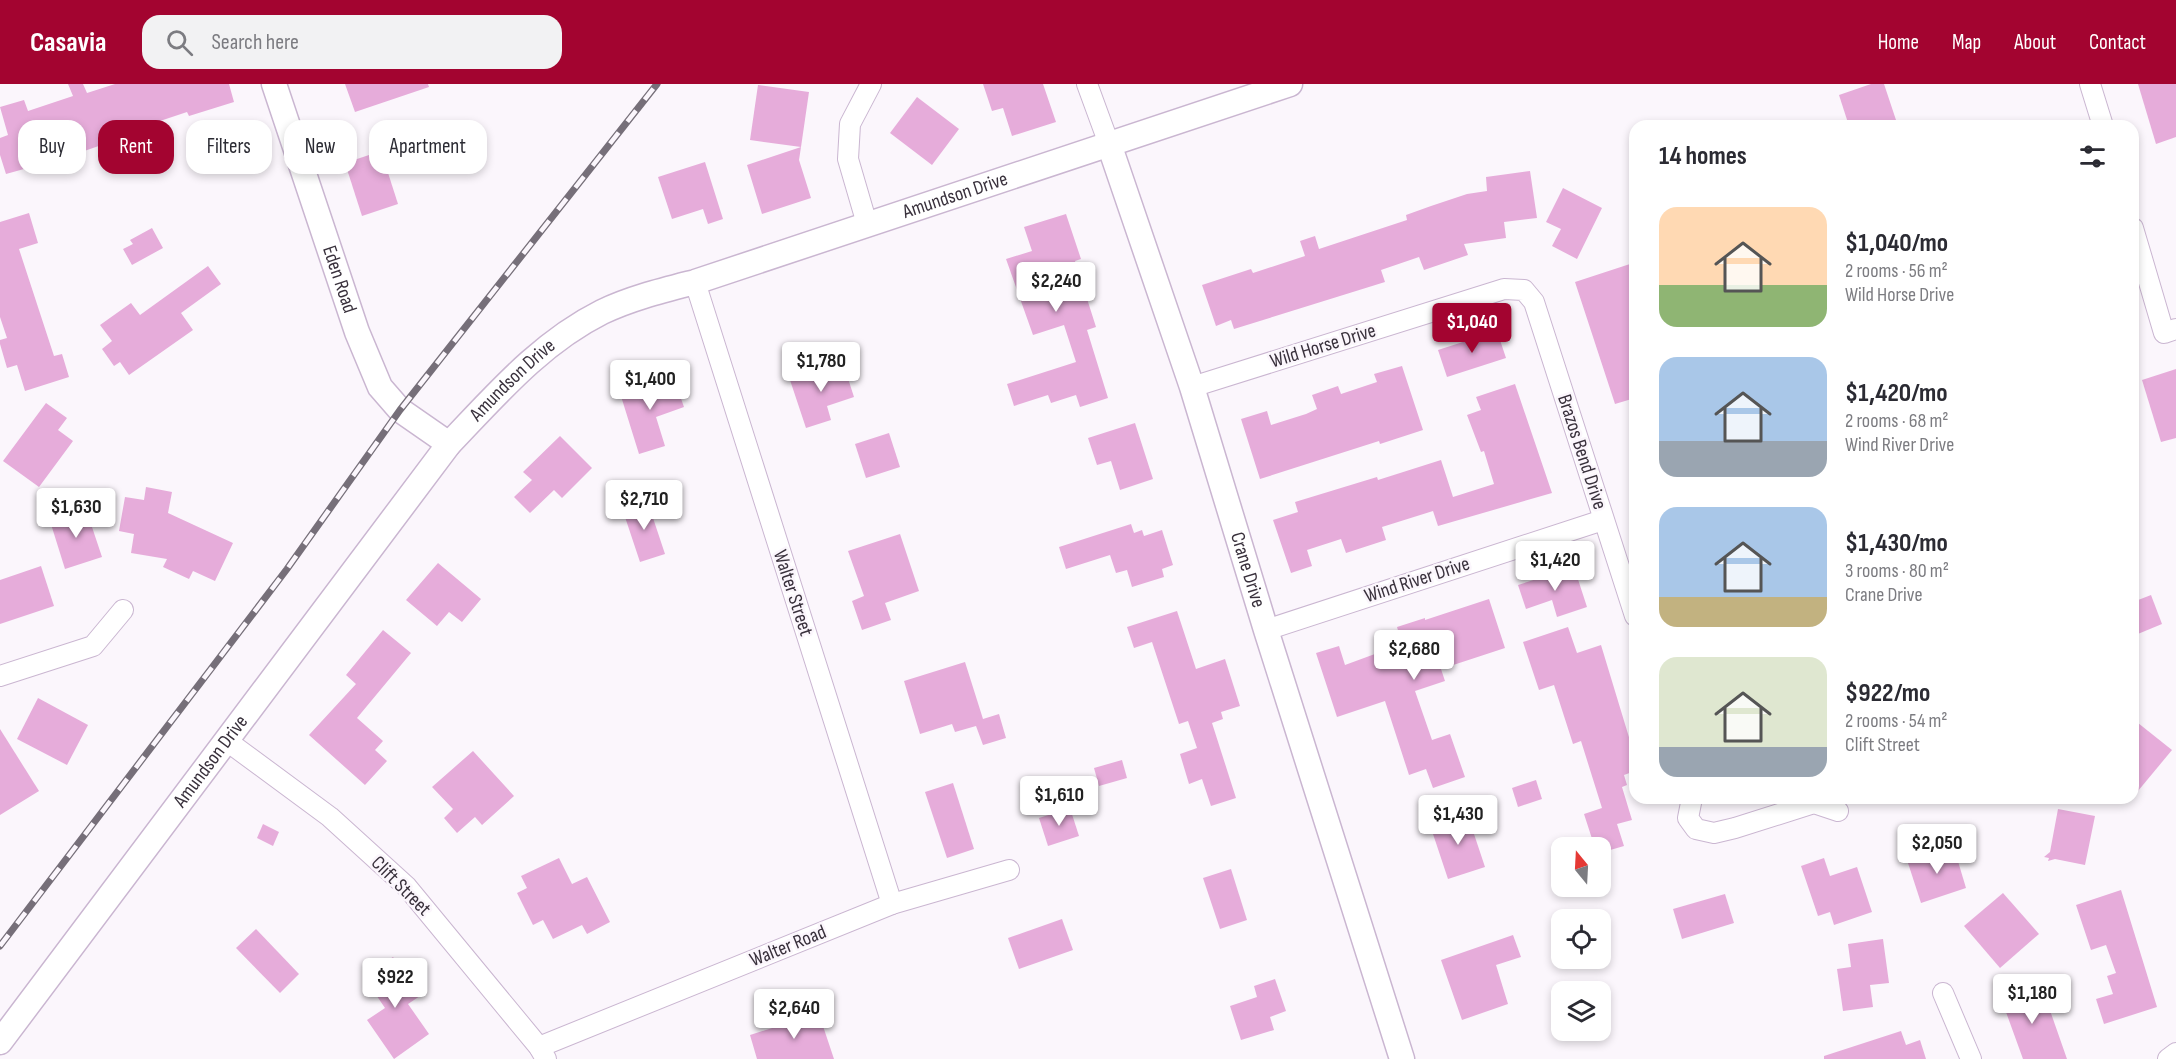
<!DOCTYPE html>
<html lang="en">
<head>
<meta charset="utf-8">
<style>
	body { margin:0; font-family:"Sofia Sans Condensed",sans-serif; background:#f2f2f3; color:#2b2b33; height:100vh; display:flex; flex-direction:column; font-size:22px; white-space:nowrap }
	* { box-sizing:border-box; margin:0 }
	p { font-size:20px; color:#7c7c81 }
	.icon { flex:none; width:33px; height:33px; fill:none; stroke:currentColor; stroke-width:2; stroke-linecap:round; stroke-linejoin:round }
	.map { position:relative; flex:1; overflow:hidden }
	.panel { position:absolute; left:1629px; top:36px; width:510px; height:684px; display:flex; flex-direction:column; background:#fff; border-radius:18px; box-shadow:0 3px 9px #0003 }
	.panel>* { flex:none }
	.top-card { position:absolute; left:18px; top:36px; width:570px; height:54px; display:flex; gap:12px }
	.needle { width:39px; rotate:342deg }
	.fabs { position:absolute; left:1551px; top:753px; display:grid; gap:12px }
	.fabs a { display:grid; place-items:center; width:60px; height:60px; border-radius:12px; background:#fff; box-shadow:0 3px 9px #0003; font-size:30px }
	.price { position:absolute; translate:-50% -51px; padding:0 14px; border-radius:6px; background:#fff; color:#222; font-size:20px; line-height:39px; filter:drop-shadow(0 2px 3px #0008) }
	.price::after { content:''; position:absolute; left:50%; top:36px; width:18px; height:14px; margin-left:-9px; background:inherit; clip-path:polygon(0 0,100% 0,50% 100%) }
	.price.on { background:#a30430; color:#fff }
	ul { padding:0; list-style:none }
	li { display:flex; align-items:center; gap:18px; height:150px; padding:0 30px }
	li span { display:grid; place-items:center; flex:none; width:168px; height:120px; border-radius:18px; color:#555 }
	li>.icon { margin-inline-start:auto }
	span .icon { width:72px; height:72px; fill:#fffc; stroke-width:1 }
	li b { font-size:26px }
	h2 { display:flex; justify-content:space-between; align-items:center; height:72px; padding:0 30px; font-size:26px }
	.pill { padding:0 21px; border-radius:18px; background:#fff; box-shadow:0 3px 9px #0003; font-size:21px; line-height:54px }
	.pill.on { background:#a30430; color:#fff }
	header { display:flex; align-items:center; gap:36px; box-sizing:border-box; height:84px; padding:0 30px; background:#a30430; color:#fff }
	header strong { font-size:28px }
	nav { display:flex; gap:33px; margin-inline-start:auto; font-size:21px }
	.search { width:420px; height:54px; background:#f2f2f3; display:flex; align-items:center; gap:15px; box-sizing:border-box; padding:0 21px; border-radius:18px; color:#7c7c81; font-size:22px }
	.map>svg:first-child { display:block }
	.building { fill:#e6acda }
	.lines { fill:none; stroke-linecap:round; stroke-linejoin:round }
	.minor-casing { stroke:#cab6d1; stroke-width:22 }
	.tertiary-casing { stroke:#cab6d1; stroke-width:27 }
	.minor { stroke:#fff; stroke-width:20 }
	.tertiary { stroke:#fff; stroke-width:24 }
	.rail-casing { stroke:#766f79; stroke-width:7 }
	.rail { stroke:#fbf6fc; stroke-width:4.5; stroke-dasharray:14; stroke-linecap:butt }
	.labels { text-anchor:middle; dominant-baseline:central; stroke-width:5; stroke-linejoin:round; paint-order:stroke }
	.street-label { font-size:20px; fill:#39313c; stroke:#fbf6fc }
</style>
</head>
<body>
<header>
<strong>Casavia</strong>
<div class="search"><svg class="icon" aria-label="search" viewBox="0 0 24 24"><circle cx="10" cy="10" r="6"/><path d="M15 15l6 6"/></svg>Search here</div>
<nav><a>Home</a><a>Map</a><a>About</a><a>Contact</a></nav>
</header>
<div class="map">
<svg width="2176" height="975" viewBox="0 0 2176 975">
	<rect width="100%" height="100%" fill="#fbf6fc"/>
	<g class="building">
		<polygon points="68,0 83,0 87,9 115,0 229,0 234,18 189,32 187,28 115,52 116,56 67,73 6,90 0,71 0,54 8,51 0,23 24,16 28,27 73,12"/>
		<polygon points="345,0 428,0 429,3 355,28"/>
		<polygon points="983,0 1043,0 1056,38 1012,52 1003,24 992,27"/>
		<polygon points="1871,0 1884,0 1898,42 1849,42 1839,11"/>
		<polygon points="2138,0 2176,0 2176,53 2156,60"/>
		<polygon points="758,1 809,8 801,63 750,56"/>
		<polygon points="917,13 959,45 932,81 890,49"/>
		<polygon points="801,63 799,76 811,114 762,130 747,81"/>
		<polygon points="381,67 398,120 362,132 345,79"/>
		<polygon points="705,78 723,135 708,140 703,125 672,135 658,93"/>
		<polygon points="1530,87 1537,134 1504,138 1506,154 1464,160 1468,171 1424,186 1419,173 1381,186 1385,198 1234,245 1231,236 1216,242 1202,201 1251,185 1253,189 1305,172 1300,157 1315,152 1319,165 1407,136 1406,131 1431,122 1467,110 1487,107 1486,93"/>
		<polygon points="1563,104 1602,124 1577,175 1552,162 1561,145 1546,138"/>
		<polygon points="29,129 38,159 19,165 54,272 62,270 69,293 25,307 17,281 7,284 0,260 0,256 7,254 0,233 0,138"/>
		<polygon points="1066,130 1081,175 1075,177 1096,243 1087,246 1108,314 1080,323 1076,311 1051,319 1048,311 1014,322 1007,300 1076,278 1064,241 1033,251 1006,175 1032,167 1024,143"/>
		<polygon points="152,144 163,164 132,181 123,165 133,160 130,156"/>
		<polygon points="1630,180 1635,196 1635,219 1629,221 1635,239 1635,314 1615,320 1575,198"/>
		<polygon points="208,182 221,200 181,229 193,246 129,291 120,278 114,282 102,265 112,257 100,241 131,219 140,231"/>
		<polygon points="1497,247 1506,274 1447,293 1438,266"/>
		<polygon points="843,279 854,313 827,322 831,336 806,344 790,296"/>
		<polygon points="1402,282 1423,346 1380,360 1379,357 1260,395 1241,335 1267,327 1271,341 1306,330 1317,325 1312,311 1338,302 1341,310 1377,298 1374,290"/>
		<polygon points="2176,285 2176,354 2161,358 2142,296"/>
		<polygon points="673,292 684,323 656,333 665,362 639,370 620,309"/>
		<polygon points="1515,300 1552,409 1438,442 1433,427 1382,443 1386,456 1346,469 1341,455 1307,466 1312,482 1291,489 1273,436 1298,428 1295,418 1377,393 1378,396 1441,376 1453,413 1494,400 1484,367 1481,368 1467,331 1481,326 1476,313"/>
		<polygon points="46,319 67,334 58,346 73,357 39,403 3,377"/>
		<polygon points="1135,339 1153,395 1120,406 1111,377 1097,381 1088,354"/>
		<polygon points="889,349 900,383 866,394 855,360"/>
		<polygon points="560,352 592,384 562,414 554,406 530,429 514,413 532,396 523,388"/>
		<polygon points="146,403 172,408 168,429 233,459 215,497 193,487 189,495 163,483 167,475 131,469 134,450 119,447 125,413 144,416"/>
		<polygon points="647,416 665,470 640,478 622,424"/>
		<polygon points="86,425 102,473 65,485 50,437"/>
		<polygon points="1131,440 1134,449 1142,446 1144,452 1162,446 1173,481 1162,485 1164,493 1132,503 1127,486 1116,489 1110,471 1066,485 1059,463"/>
		<polygon points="900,450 919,507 885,519 891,536 862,546 852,517 864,512 848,467"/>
		<polygon points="438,479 481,515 462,538 449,528 437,542 406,516"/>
		<polygon points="41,482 54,522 0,540 0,496"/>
		<polygon points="1574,483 1587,523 1557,533 1552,516 1526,525 1518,501"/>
		<polygon points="2151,511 2162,540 2133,552 2133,518"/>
		<polygon points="1489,515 1505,564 1441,585 1445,597 1415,607 1432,656 1450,650 1465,693 1433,704 1426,685 1409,691 1385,617 1337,633 1316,569 1339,562 1345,581 1402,560 1397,543 1425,534 1425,536"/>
		<polygon points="1177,527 1196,585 1225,575 1240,622 1221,628 1223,635 1212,639 1236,714 1211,722 1202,695 1189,700 1180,670 1197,664 1188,637 1179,640 1152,558 1134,564 1127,543"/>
		<polygon points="1568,543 1577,569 1601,561 1635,673 1635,687 1624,691 1627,701 1622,703 1632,736 1617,740 1624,762 1600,769 1600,764 1595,764 1584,730 1602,724 1581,657 1573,660 1554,601 1539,606 1523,558"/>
		<polygon points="383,546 411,569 357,634 383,657 375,666 387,677 365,701 309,651 356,600 346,591"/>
		<polygon points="965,578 983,635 999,630 1006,654 983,661 976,642 955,648 952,640 920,650 904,597"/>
		<polygon points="38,614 88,641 67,681 17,655"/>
		<polygon points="2133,635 2172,666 2133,713"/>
		<polygon points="0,645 39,707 0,731"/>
		<polygon points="473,667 514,712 482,741 475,733 457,749 444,734 453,725 432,703"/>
		<polygon points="1122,676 1127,694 1099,702 1094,684"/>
		<polygon points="1536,696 1542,715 1518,723 1512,704"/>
		<polygon points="953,699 974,765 947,774 925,708"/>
		<polygon points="1070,724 1079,752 1048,762 1039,734"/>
		<polygon points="2058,725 2095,732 2085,781 2055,775 2048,777 2049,774 2044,773 2050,768"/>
		<polygon points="1467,729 1485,783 1448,795 1430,741"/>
		<polygon points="263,740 279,748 273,762 257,754"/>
		<polygon points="1954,764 1966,804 1921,819 1908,779"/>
		<polygon points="559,774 572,800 587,793 610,838 587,850 582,841 553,855 543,836 533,841 517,809 527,804 521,792"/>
		<polygon points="1824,774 1830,792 1857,783 1872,828 1834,841 1830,828 1818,832 1801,782"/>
		<polygon points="1231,785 1247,836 1220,845 1203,794"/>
		<polygon points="2121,806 2157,923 2104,940 2096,915 2113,910 2107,892 2116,889 2106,861 2091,866 2076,821"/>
		<polygon points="2003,809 2039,850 2000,884 1964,842"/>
		<polygon points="1725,810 1734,839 1682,855 1673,825"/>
		<polygon points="1062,835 1073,866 1019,885 1008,854"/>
		<polygon points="256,845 299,890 280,909 236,864"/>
		<polygon points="1513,851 1521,873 1496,881 1508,920 1462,936 1441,876"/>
		<polygon points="1883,855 1889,899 1870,901 1873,923 1843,927 1837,885 1851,883 1848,860"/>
		<polygon points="393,873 420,912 408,920 429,950 394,975 367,936 385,924 364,893"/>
		<polygon points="1275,895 1286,927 1270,933 1274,946 1241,956 1230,922 1257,913 1254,902"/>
		<polygon points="2024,897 2031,920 2046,915 2067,975 2023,975 1998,906"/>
		<polygon points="817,924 834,975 757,975 750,951 794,937 792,932"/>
		<polygon points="1901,947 1906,961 1920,956 1926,975 1824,975 1824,972"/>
	</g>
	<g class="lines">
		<defs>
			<g id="minor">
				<polyline points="1087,0 1109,60"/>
				<polyline points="2090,0 2103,42"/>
				<polyline points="867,140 848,75 850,40 871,0"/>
				<polyline points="2133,144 2164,249 2176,245"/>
				<polyline points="695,198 892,820"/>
				<polyline points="1192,303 1504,205 1524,206 1534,218 1635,532"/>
				<polyline points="1266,546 1603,436"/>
				<polyline points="0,592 93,562 123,526"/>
				<polyline points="227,657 330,733 407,803 539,963 546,975"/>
				<polyline points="1692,714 1688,734 1696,745 1714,749 1735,744 1814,719 1838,727"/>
				<polyline points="1943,909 1971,975"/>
				<polyline points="539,963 892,820 1009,786"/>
				<polyline points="2168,975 2176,969"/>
			</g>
			<g id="tertiary">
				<path id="s1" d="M274,0L357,248L380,303L400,326L449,360"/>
				<path id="s2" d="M1109,60L1192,303L1266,546L1402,975"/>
				<path id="s3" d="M0,958L449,360C496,311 540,259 602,228C631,214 664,206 695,198L1290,0"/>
			</g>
		</defs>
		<use href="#minor" class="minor-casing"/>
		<use href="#tertiary" class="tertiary-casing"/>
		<use href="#minor" class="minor"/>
		<use href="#tertiary" class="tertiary"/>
		<defs>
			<polyline id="rail" points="0,862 287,485 400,326 657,0"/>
		</defs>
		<use href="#rail" class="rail-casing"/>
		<use href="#rail" class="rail"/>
	</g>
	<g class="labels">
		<g class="street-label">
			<text stroke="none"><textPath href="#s3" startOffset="1323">Amundson Drive</textPath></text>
			<text stroke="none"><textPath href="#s1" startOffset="206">Eden Road</textPath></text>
			<text transform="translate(1323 262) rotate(-17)">Wild Horse Drive</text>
			<text stroke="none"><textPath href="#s3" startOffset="838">Amundson Drive</textPath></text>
			<text transform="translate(1582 368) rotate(72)">Brazos Bend Drive</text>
			<text stroke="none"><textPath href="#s2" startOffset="448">Crane Drive</textPath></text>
			<text transform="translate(1417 496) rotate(-18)">Wind River Drive</text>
			<text transform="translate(793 509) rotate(72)">Walter Street</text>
			<text stroke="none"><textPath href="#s3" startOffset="351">Amundson Drive</textPath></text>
			<text transform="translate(401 802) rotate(45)">Clift Street</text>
			<text transform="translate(788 862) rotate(-22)">Walter Road</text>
		</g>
	</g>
</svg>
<div class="fabs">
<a><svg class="needle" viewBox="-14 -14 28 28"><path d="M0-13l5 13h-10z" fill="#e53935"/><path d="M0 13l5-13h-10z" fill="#7c7c81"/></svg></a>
<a><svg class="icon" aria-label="locate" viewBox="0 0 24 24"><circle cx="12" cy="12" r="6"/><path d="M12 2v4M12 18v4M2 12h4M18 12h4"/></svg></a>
<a><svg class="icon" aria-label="layers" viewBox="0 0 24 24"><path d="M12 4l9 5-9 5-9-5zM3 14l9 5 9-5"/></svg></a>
</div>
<b class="price" style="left:1056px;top:229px">$2,240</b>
<b class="price on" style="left:1472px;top:270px">$1,040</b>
<b class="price" style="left:821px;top:309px">$1,780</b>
<b class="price" style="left:650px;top:327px">$1,400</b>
<b class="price" style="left:644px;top:447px">$2,710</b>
<b class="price" style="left:76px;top:455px">$1,630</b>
<b class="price" style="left:1555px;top:508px">$1,420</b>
<b class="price" style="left:1414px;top:597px">$2,680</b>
<b class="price" style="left:1059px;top:743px">$1,610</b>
<b class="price" style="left:1458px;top:762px">$1,430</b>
<b class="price" style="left:1937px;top:791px">$2,050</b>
<b class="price" style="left:395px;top:925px">$922</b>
<b class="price" style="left:2032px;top:941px">$1,180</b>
<b class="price" style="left:794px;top:956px">$2,640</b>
<div class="top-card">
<a class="pill">Buy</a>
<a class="pill on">Rent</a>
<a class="pill">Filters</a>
<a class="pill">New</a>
<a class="pill">Apartment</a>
</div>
<section class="panel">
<h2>14 homes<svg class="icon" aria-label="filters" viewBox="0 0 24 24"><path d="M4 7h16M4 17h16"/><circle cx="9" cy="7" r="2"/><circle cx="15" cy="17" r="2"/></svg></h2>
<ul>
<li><span style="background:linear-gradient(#ffd9b3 65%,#8fb573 0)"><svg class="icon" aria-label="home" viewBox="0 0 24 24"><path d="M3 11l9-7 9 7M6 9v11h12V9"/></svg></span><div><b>$1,040/mo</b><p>2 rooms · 56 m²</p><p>Wild Horse Drive</p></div></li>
<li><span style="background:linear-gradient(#a9c7e8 70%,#9aa5b1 0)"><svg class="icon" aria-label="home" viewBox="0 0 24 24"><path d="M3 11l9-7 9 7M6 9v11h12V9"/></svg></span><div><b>$1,420/mo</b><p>2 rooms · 68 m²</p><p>Wind River Drive</p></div></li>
<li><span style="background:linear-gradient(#a9c7e8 75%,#c2b280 0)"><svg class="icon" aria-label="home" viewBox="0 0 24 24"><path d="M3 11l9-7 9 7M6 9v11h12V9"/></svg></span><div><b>$1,430/mo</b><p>3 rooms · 80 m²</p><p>Crane Drive</p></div></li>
<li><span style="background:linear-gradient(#dfe7d0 75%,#9aa5b1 0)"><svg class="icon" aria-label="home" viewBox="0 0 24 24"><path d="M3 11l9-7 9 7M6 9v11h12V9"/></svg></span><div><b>$922/mo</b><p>2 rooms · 54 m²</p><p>Clift Street</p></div></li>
</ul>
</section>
</div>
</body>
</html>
